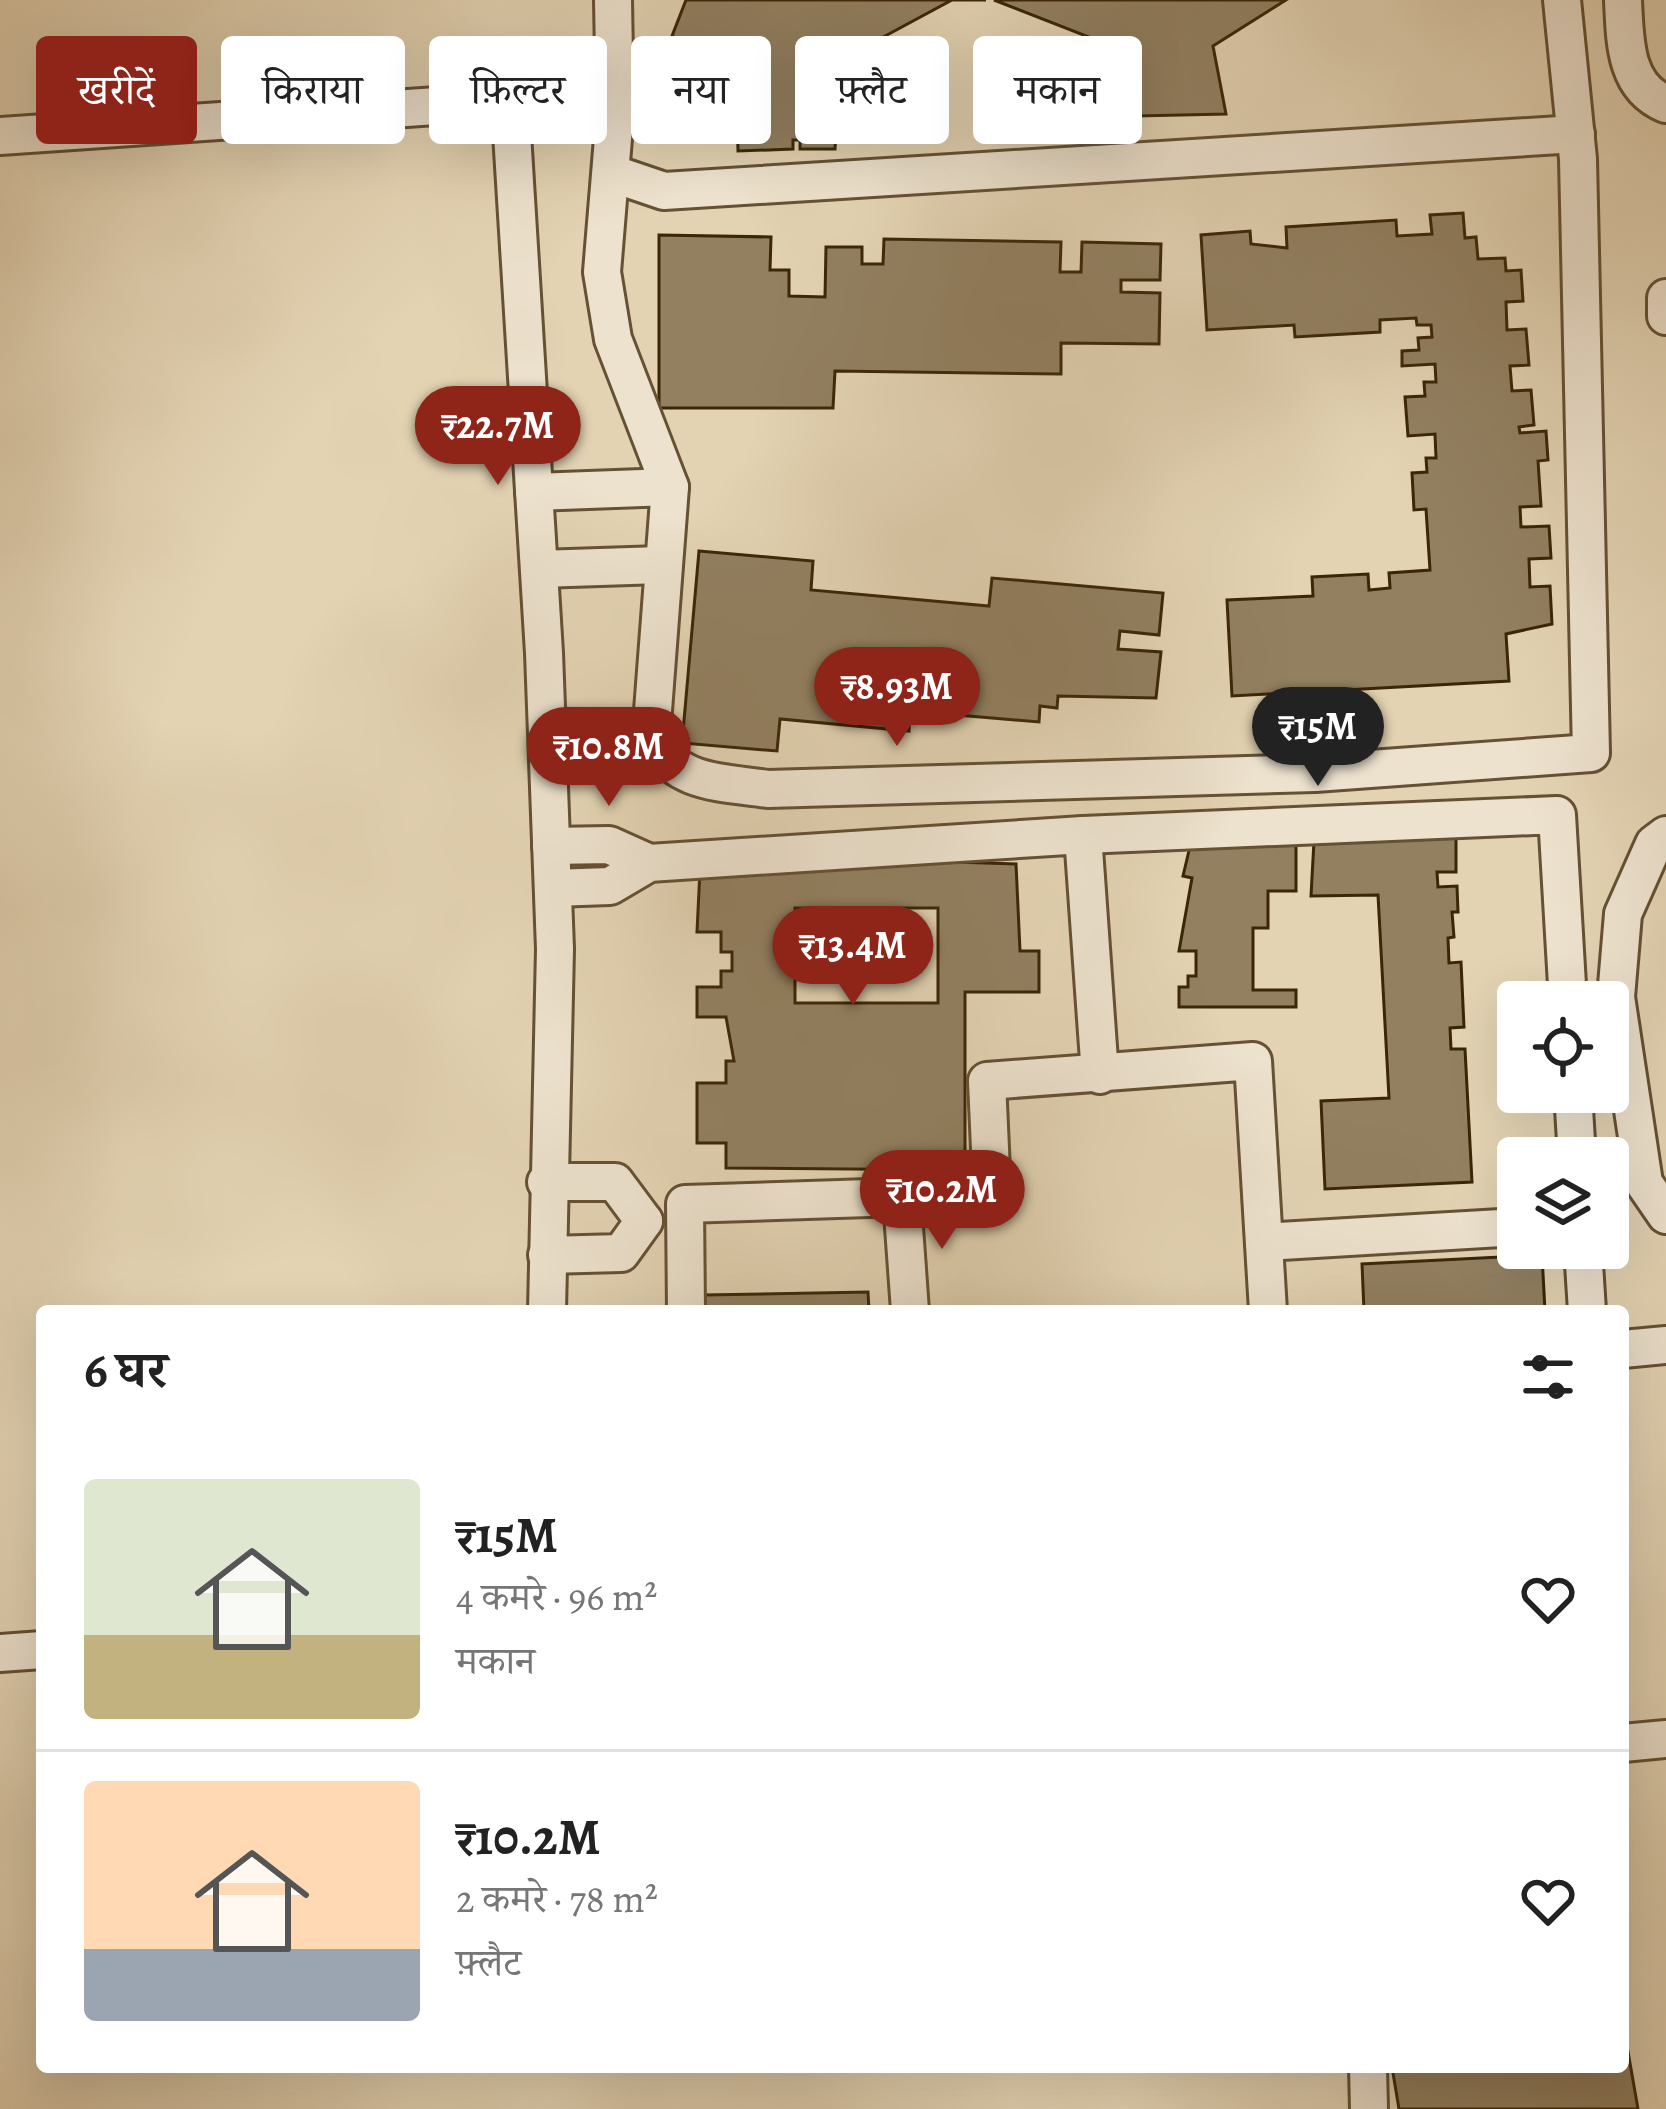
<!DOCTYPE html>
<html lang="hi">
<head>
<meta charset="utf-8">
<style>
	body { margin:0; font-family:Alegreya,"Noto Serif Devanagari",serif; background:#f2f2f2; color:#222; height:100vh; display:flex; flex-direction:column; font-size:45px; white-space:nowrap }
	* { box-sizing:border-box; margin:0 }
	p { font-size:39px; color:#767676 }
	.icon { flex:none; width:66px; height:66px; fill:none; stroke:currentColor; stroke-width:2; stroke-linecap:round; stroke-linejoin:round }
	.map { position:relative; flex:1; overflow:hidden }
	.side { position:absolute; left:36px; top:1305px; width:1593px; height:768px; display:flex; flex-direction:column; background:#fff; border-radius:12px; box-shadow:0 12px 48px #0002 }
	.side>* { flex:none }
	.hud { position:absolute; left:36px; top:36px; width:1596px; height:108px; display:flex; gap:24px }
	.fabs { position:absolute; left:1497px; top:981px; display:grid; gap:24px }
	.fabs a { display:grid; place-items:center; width:132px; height:132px; border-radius:12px; background:#fff; box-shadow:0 12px 48px #0002; font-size:60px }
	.price { position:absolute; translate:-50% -102px; padding:0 27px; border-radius:42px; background:#8f2418; color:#fff; font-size:39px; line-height:78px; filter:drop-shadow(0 3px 6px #0008) }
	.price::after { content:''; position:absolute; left:50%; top:72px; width:36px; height:27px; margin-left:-18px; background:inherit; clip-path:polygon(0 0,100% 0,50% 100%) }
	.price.selected { background:#222; color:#fff }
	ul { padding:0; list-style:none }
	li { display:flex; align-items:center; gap:36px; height:300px; padding:0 48px }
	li+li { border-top:3px solid #e0e0e0 }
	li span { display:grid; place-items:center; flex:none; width:336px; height:240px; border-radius:12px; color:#555 }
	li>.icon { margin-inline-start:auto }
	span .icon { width:144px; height:144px; fill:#fffc; stroke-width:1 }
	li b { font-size:51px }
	h2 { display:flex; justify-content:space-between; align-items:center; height:144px; padding:0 48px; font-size:51px }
	.chip { padding:0 42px; border-radius:12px; background:#fff; box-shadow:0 12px 48px #0002; font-size:42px; line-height:108px }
	.chip.selected { background:#8f2418; color:#fff }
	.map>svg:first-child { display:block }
	.building { fill:#928061; stroke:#3b2608; stroke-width:3; fill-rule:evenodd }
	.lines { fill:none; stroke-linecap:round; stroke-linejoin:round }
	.minor-casing { stroke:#655133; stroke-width:42 }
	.minor { stroke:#ede2ce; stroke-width:36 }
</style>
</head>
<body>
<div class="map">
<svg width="1666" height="2109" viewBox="0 0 1666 2109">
	<rect width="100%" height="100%" fill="#e3d3b3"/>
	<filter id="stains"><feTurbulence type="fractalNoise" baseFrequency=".00167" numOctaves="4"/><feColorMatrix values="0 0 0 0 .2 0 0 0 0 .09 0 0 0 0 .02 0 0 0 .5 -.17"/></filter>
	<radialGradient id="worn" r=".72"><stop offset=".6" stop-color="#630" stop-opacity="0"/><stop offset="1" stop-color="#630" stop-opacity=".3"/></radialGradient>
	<g class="building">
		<polygon points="686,0 986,0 952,0 835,63 815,63 822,68 823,80 828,80 833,101 838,101 835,149 800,149 800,140 793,140 793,149 738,151 736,66 672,36"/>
		<polygon points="994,0 1286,0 1213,46 1226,114 1136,116 1135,55"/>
		<polygon points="1463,213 1465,238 1476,237 1478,259 1505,258 1506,271 1521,270 1523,301 1506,302 1507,330 1526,329 1529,365 1510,366 1512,391 1531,390 1534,425 1519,427 1520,433 1546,431 1548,460 1538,461 1541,506 1520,507 1521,527 1549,526 1551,558 1529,559 1530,587 1550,586 1552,624 1506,634 1509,681 1232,696 1227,600 1313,596 1312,577 1368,574 1369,590 1390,588 1389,573 1430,570 1426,509 1414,510 1412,473 1427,472 1426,458 1436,458 1435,434 1408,436 1405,397 1425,396 1424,382 1436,382 1435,364 1402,366 1402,351 1419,350 1418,338 1432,337 1431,325 1417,325 1416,318 1380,320 1380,332 1295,337 1294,325 1207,330 1201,235 1250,231 1251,244 1287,248 1286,227 1396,220 1397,236 1432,234 1430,215"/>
		<polygon points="659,235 771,237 770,270 789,270 789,296 825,297 826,247 862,247 862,264 883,264 884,239 1061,242 1060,272 1081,272 1082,242 1161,244 1160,280 1121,280 1121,292 1160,293 1159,344 1061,343 1061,374 835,371 833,408 659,408"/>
		<polygon points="699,551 813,561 811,590 989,606 992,578 1163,593 1159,635 1120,631 1118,649 1161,652 1156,698 1058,696 1057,708 1040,706 1039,722 910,711 909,731 780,719 777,751 682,743"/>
		<polygon points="1456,831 1456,872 1437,872 1438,887 1457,886 1458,912 1452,912 1454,937 1448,938 1449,963 1461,962 1464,1027 1450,1028 1451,1049 1465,1049 1472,1182 1325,1189 1321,1101 1389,1098 1378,895 1311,896 1314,841"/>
		<polygon points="1296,836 1296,891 1268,891 1268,928 1253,928 1253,990 1296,990 1296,1007 1179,1007 1179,987 1188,987 1188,976 1196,976 1196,951 1179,951 1192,878 1183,876 1192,838"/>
		<path d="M921,861L1016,864L1020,951H1039V992H965V1170L726,1168V1143H697V1083H726V1061H734L726,1017H697V987H721V971H732V952H721V932H697L700,870ZM795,908H938V1003H795Z"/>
		<polygon points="1542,1255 1545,1311 1364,1311 1362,1264"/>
		<polygon points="868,1292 869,1311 705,1311 704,1295"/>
		<polygon points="1623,2023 1638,2109 1399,2109 1392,2067 1623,2067"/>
	</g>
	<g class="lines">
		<defs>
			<g id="minor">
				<path d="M613,0L615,114L602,272L613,339L670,487L651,737C674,784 720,782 768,789L1315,773L1591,753L1578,159L1562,0"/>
				<path d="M1623,0C1625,40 1624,87 1666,104"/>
				<polyline points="0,136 510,101 544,653 555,949 547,1311"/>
				<polyline points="611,173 664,191 1576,134"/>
				<polyline points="1666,298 1666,316"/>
				<polyline points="534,492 670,487"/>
				<polyline points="539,569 661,565"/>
				<polyline points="1083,835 1557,815 1568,1002"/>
				<polyline points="1666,835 1654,844 1623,914 1616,997 1644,1183 1666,1215"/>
				<polyline points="551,846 609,845 649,863"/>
				<polyline points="553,888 610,886 649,863 1083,835 1100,1075"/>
				<polyline points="1573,1092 1577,1158"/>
				<polyline points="546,1182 615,1182 644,1221"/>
				<polyline points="902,1199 910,1311"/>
				<polyline points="1264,1242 1518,1227"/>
				<polyline points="1583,1248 1587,1311"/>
				<polyline points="547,1255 621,1253 644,1221"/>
				<polyline points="686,1311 685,1204 992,1194 987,1081 1253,1061 1268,1311"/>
				<polyline points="1623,1349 1666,1345"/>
				<polyline points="0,1653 42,1650"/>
				<polyline points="1623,1743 1666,1739"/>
				<polyline points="1368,2067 1369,2109"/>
			</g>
		</defs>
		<use href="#minor" class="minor-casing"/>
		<use href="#minor" class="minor"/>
	</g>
	<rect width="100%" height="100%" filter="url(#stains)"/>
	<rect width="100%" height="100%" fill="url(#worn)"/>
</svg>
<div class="fabs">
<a><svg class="icon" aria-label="locate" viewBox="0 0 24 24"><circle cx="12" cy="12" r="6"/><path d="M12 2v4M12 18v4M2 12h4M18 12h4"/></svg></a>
<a><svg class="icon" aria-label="layers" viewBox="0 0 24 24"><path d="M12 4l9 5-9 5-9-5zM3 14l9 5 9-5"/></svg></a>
</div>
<b class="price" style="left:498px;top:488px">₹22.7M</b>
<b class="price" style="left:897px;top:749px">₹8.93M</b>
<b class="price selected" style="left:1318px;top:789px">₹15M</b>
<b class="price" style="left:609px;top:809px">₹10.8M</b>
<b class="price" style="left:853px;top:1008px">₹13.4M</b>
<b class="price" style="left:942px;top:1252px">₹10.2M</b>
<div class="hud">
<a class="chip selected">खरीदें</a>
<a class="chip">किराया</a>
<a class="chip">फ़िल्टर</a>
<a class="chip">नया</a>
<a class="chip">फ़्लैट</a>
<a class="chip">मकान</a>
</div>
<section class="side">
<h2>6 घर<svg class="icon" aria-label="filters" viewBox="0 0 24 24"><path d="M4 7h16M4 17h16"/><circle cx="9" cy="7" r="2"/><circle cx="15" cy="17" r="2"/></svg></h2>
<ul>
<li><span style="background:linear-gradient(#dfe7d0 65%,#c2b280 0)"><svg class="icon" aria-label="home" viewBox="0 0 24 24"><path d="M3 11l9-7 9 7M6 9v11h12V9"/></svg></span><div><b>₹15M</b><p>4 कमरे · 96 m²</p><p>मकान</p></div><svg class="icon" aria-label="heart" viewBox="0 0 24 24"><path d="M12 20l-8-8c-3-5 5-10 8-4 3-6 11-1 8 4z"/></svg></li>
<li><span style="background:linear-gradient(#ffd9b3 70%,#9aa5b1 0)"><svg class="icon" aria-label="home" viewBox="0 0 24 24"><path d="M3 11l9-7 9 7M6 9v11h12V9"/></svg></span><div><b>₹10.2M</b><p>2 कमरे · 78 m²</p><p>फ़्लैट</p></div><svg class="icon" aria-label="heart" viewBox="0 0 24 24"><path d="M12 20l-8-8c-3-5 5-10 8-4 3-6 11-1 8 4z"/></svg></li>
</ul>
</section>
</div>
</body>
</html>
